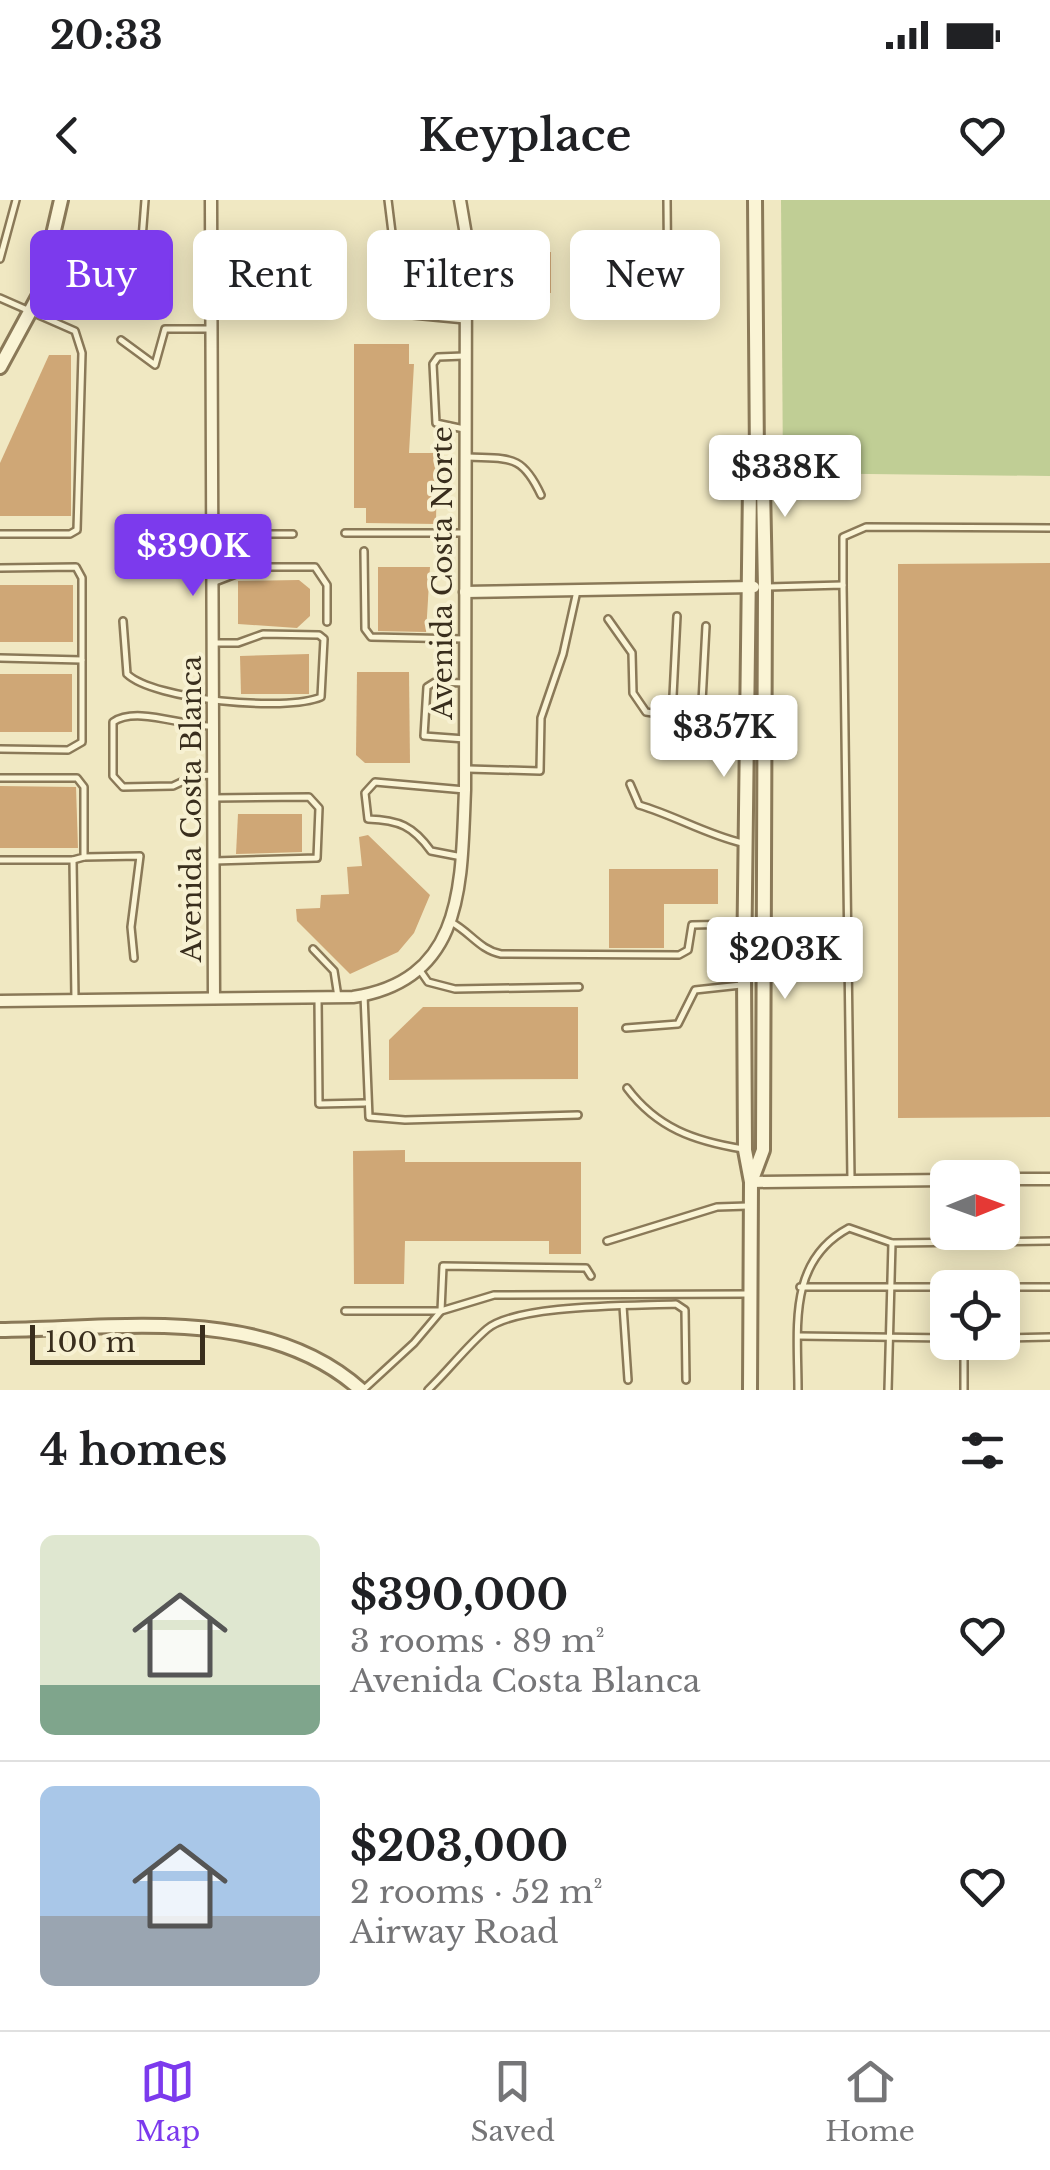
<!DOCTYPE html>
<html lang="en">
<head>
<meta charset="utf-8">
<style>
	body { margin:0; font-family:"Libre Baskerville",serif; background:#f6f6f6; color:#202124; height:100vh; display:flex; flex-direction:column; font-size:38px; white-space:nowrap }
	* { box-sizing:border-box; margin:0 }
	p { font-size:32px; color:#757577 }
	.icon { flex:none; width:55px; height:55px; fill:none; stroke:currentColor; stroke-width:2; stroke-linecap:round; stroke-linejoin:round }
	.map { position:relative; height:1190px; overflow:hidden }
	.sheet { display:flex; flex-direction:column; background:#fff; flex:1 }
	.sheet>* { flex:none }
	.banner { position:absolute; left:30px; top:30px; width:990px; height:90px; display:flex; gap:20px }
	.needle { width:65px; rotate:89deg }
	.fabs { position:absolute; left:930px; top:960px; display:grid; gap:20px }
	.fabs a { display:grid; place-items:center; width:90px; height:90px; border-radius:15px; background:#fff; box-shadow:0 5px 25px #0003; font-size:50px }
	.scale { position:absolute; left:30px; bottom:25px; width:175px; box-sizing:border-box; padding-left:10px; border:5px solid #392e1d; border-top:0; font-size:28px; line-height:35px; white-space:nowrap; color:#392e1d; -webkit-text-stroke:8px #f7f1d2; paint-order:stroke }
	.price { position:absolute; translate:-50% -85px; padding:0 22px; border-radius:10px; background:#fff; color:#222; font-size:32px; line-height:65px; filter:drop-shadow(0 2px 5px #0008) }
	.price::after { content:''; position:absolute; left:50%; top:60px; width:30px; height:22px; margin-left:-15px; background:inherit; clip-path:polygon(0 0,100% 0,50% 100%) }
	.price.active { background:#7c3aed; color:#fff }
	ul { padding:0; list-style:none }
	li { display:flex; align-items:center; gap:30px; height:250px; padding:0 40px }
	li+li { border-top:2px solid #e0e0e0 }
	li span { display:grid; place-items:center; flex:none; width:280px; height:200px; border-radius:15px; color:#555 }
	li>.icon { margin-inline-start:auto }
	span .icon { width:120px; height:120px; fill:#fffc; stroke-width:1 }
	li b { font-size:42px }
	h2 { display:flex; justify-content:space-between; align-items:center; height:120px; padding:0 40px; font-size:42px }
	.chip { padding:0 35px; border-radius:15px; background:#fff; box-shadow:0 5px 25px #0003; font-size:35px; line-height:90px }
	.chip.active { background:#7c3aed; color:#fff }
	.status { display:flex; justify-content:space-between; align-items:center; height:70px; padding:0 50px; background:#fff; direction:ltr }
	.status svg { height:28px; fill:currentColor }
	header { display:flex; justify-content:space-between; align-items:center; height:130px; padding:0 40px; background:#fff; font-size:45px; font-weight:600 }
	.tab-bar { display:flex; justify-content:space-around; align-items:center; height:140px; border-top:2px solid #e0e0e0; background:#fff; font-size:28px; color:#757577 }
	.tab-bar a { display:grid; justify-items:center; gap:5px }
	.tab-bar .active { color:#7c3aed }
	.map>svg:first-child { display:block }
	.green { fill:#c0ce95 }
	.building { fill:#cfa776 }
	.lines { fill:none; stroke-linecap:round; stroke-linejoin:round }
	.service-casing { stroke:#8a7958; stroke-width:10 }
	.minor-casing { stroke:#8a7958; stroke-width:15 }
	.tertiary-casing { stroke:#8a7958; stroke-width:18 }
	.service { stroke:#faf4d5; stroke-width:5 }
	.minor { stroke:#faf4d5; stroke-width:10 }
	.tertiary { stroke:#faf4d5; stroke-width:12 }
	.labels { text-anchor:middle; dominant-baseline:central; stroke-width:8; stroke-linejoin:round; paint-order:stroke }
	.street-label { font-size:28px; fill:#392e1d; stroke:#f7f1d2 }
</style>
</head>
<body>
<div class="status"><b>20:33</b><svg viewBox="0 0 49 12"><path d="M0 12V9h3v3zM5 12V6h3v6zM10 12V3h3v9zM15 12V0h3v12zM26 1h20v11H26zM47 4h2v5h-2z"/></svg></div>
<header><svg class="icon" aria-label="back" viewBox="0 0 24 24"><path d="M15 5l-7 7 7 7"/></svg>Keyplace<svg class="icon" aria-label="heart" viewBox="0 0 24 24"><path d="M12 20l-8-8c-3-5 5-10 8-4 3-6 11-1 8 4z"/></svg></header>
<div class="map">
<svg width="1050" height="1190" viewBox="0 0 1050 1190">
	<rect width="100%" height="100%" fill="#f0e8c2"/>
	<polygon class="green" points="781,0 1050,0 1050,276 783,273"/>
	<g class="building">
		<polygon points="551,52 551,93 495,94 495,53"/>
		<polygon points="354,144 409,144 409,164 414,164 409,253 437,253 436,324 366,323 366,308 354,308"/>
		<polygon points="49,155 71,155 71,316 0,316 0,263"/>
		<polygon points="1050,363 1050,917 898,918 898,364"/>
		<polygon points="378,367 430,367 426,432 378,431"/>
		<polygon points="299,380 310,389 310,416 297,428 238,424 238,381"/>
		<rect x="0" y="385" width="73" height="57"/>
		<polygon points="309,454 309,494 241,494 240,456"/>
		<polygon points="357,472 409,472 410,563 365,563 356,555"/>
		<rect x="0" y="474" width="72" height="58"/>
		<polygon points="0,586 76,587 78,648 0,648"/>
		<polygon points="238,614 302,614 302,652 236,654"/>
		<polygon points="368,635 430,695 414,733 398,752 350,774 297,721 296,709 320,708 321,695 349,694 347,667 362,666 359,637"/>
		<polygon points="609,669 718,669 718,704 664,704 664,748 609,748"/>
		<polygon points="423,807 578,807 578,879 389,880 389,840"/>
		<polygon points="405,950 405,962 581,962 581,1054 549,1054 549,1041 405,1041 404,1084 354,1084 353,951"/>
	</g>
	<g class="lines">
		<defs>
			<g id="service">
				<polyline points="388,0 402,114 465,120"/>
				<polyline points="667,0 668,110"/>
				<polyline points="54,41 140,65 145,0"/>
				<polyline points="0,59 16,0"/>
				<polyline points="0,98 75,131 82,153 77,330 70,334 0,334"/>
				<polyline points="468,114 516,113"/>
				<polyline points="121,140 155,165 165,129 209,129"/>
				<polyline points="464,229 436,223 433,164 438,157 464,156"/>
				<path d="M468,257C510,259 522,254 541,295"/>
				<polyline points="345,333 464,333"/>
				<polyline points="213,334 293,334"/>
				<polyline points="364,351 365,429 371,437 464,439"/>
				<polyline points="0,368 76,367 82,378 82,542 68,550 0,549"/>
				<polyline points="215,382 254,367 315,367 327,385 327,422"/>
				<polyline points="843,385 843,337 866,327 1050,328"/>
				<polyline points="768,387 843,385 851,979"/>
				<polyline points="608,419 632,453 633,493 646,512 745,527"/>
				<path d="M123,421L127,474C154,500 286,512 321,497L324,439L319,435L263,434L238,443H213"/>
				<polyline points="0,458 82,460"/>
				<polyline points="672,516 677,416"/>
				<polyline points="701,521 706,426"/>
				<path d="M210,526C182,526 136,506 113,522V576L123,587L173,586L194,576L213,575"/>
				<polyline points="465,539 424,536 427,487 435,482 465,483"/>
				<polyline points="468,569 540,571 541,518 563,454 577,391"/>
				<polyline points="0,578 77,578 84,587 84,657 73,660"/>
				<path d="M630,584L639,605C676,616 705,634 742,643"/>
				<polyline points="213,598 309,597 319,608 317,658 214,661"/>
				<polyline points="84,657 140,656 131,727 134,758"/>
				<path d="M462,657L431,651C413,626 399,620 368,619L365,593L375,582L465,590"/>
				<polyline points="0,660 73,660 75,799"/>
				<path d="M451,722C470,732 480,750 501,754L679,755L688,750L692,725L741,724"/>
				<polyline points="313,749 334,771 338,797"/>
				<polyline points="419,769 428,782 455,789 579,787"/>
				<polyline points="364,795 369,917 405,920 578,915"/>
				<polyline points="318,798 319,904 365,903"/>
				<polyline points="626,828 678,824 695,790 741,785"/>
				<path d="M627,888C657,928 694,941 743,949"/>
				<polyline points="607,1041 717,1007 748,1006"/>
				<polyline points="800,1087 1050,1087"/>
				<polyline points="623,1106 628,1180"/>
				<polyline points="345,1111 441,1111 494,1095 748,1094"/>
				<polyline points="798,1136 948,1138"/>
				<polyline points="1002,1138 1050,1137"/>
				<polyline points="964,1142 964,1190"/>
				<polyline points="363,1190 414,1143 441,1111 443,1066 586,1068 591,1076"/>
				<path d="M428,1190C448,1171 466,1147 487,1129C517,1104 634,1106 676,1104L685,1110L686,1180"/>
				<path d="M798,1190C798,1128 787,1061 849,1028L892,1043"/>
				<polyline points="888,1190 892,1043 1050,1041"/>
			</g>
			<g id="minor">
				<polyline points="211,0 214,798"/>
				<polyline points="465,392 754,387"/>
				<path d="M0,801L353,797C466,780 461,681 465,590L466,35L460,0"/>
				<polyline points="1002,979 1050,979"/>
				<polyline points="751,982 948,980"/>
			</g>
			<g id="tertiary">
				<polyline points="0,167 39,95 61,0"/>
				<polyline points="751,982 763,950 765,387 763,285 757,260 755,0"/>
				<path d="M0,1130C118,1129 266,1104 361,1190"/>
				<polyline points="750,1190 751,982 745,950 744,773 750,285 756,263"/>
			</g>
		</defs>
		<use href="#service" class="service-casing"/>
		<use href="#minor" class="minor-casing"/>
		<use href="#tertiary" class="tertiary-casing"/>
		<use href="#service" class="service"/>
		<use href="#minor" class="minor"/>
		<use href="#tertiary" class="tertiary"/>
	</g>
	<g class="labels">
		<g class="street-label">
			<text transform="translate(442 373) rotate(-90)">Avenida Costa Norte</text>
			<text transform="translate(191 609) rotate(-90)">Avenida Costa Blanca</text>
		</g>
	</g>
</svg>
<div class="fabs">
<a><svg class="needle" viewBox="-14 -14 28 28"><path d="M0-13l5 13h-10z" fill="#e53935"/><path d="M0 13l5-13h-10z" fill="#757577"/></svg></a>
<a><svg class="icon" aria-label="locate" viewBox="0 0 24 24"><circle cx="12" cy="12" r="6"/><path d="M12 2v4M12 18v4M2 12h4M18 12h4"/></svg></a>
</div>
<div class="scale">100 m</div>
<b class="price" style="left:785px;top:320px">$338K</b>
<b class="price active" style="left:193px;top:399px">$390K</b>
<b class="price" style="left:724px;top:580px">$357K</b>
<b class="price" style="left:785px;top:802px">$203K</b>
<div class="banner">
<a class="chip active">Buy</a>
<a class="chip">Rent</a>
<a class="chip">Filters</a>
<a class="chip">New</a>
</div>
</div>
<section class="sheet">
<h2>4 homes<svg class="icon" aria-label="filters" viewBox="0 0 24 24"><path d="M4 7h16M4 17h16"/><circle cx="9" cy="7" r="2"/><circle cx="15" cy="17" r="2"/></svg></h2>
<ul>
<li><span style="background:linear-gradient(#dfe7d0 75%,#7fa58c 0)"><svg class="icon" aria-label="home" viewBox="0 0 24 24"><path d="M3 11l9-7 9 7M6 9v11h12V9"/></svg></span><div><b>$390,000</b><p>3 rooms · 89 m²</p><p>Avenida Costa Blanca</p></div><svg class="icon" aria-label="heart" viewBox="0 0 24 24"><path d="M12 20l-8-8c-3-5 5-10 8-4 3-6 11-1 8 4z"/></svg></li>
<li><span style="background:linear-gradient(#a9c7e8 65%,#9aa5b1 0)"><svg class="icon" aria-label="home" viewBox="0 0 24 24"><path d="M3 11l9-7 9 7M6 9v11h12V9"/></svg></span><div><b>$203,000</b><p>2 rooms · 52 m²</p><p>Airway Road</p></div><svg class="icon" aria-label="heart" viewBox="0 0 24 24"><path d="M12 20l-8-8c-3-5 5-10 8-4 3-6 11-1 8 4z"/></svg></li>
</ul>
</section>
<nav class="tab-bar">
<a class="active"><svg class="icon" aria-label="map" viewBox="0 0 24 24"><path d="M3 6l6-2 6 2 6-2v14l-6 2-6-2-6 2zM9 4v14M15 6v14"/></svg>Map</a>
<a><svg class="icon" aria-label="saved" viewBox="0 0 24 24"><path d="M7 4h10v16l-5-4-5 4z"/></svg>Saved</a>
<a><svg class="icon" aria-label="home" viewBox="0 0 24 24"><path d="M3 11l9-7 9 7M6 9v11h12V9"/></svg>Home</a>
</nav>
</body>
</html>
